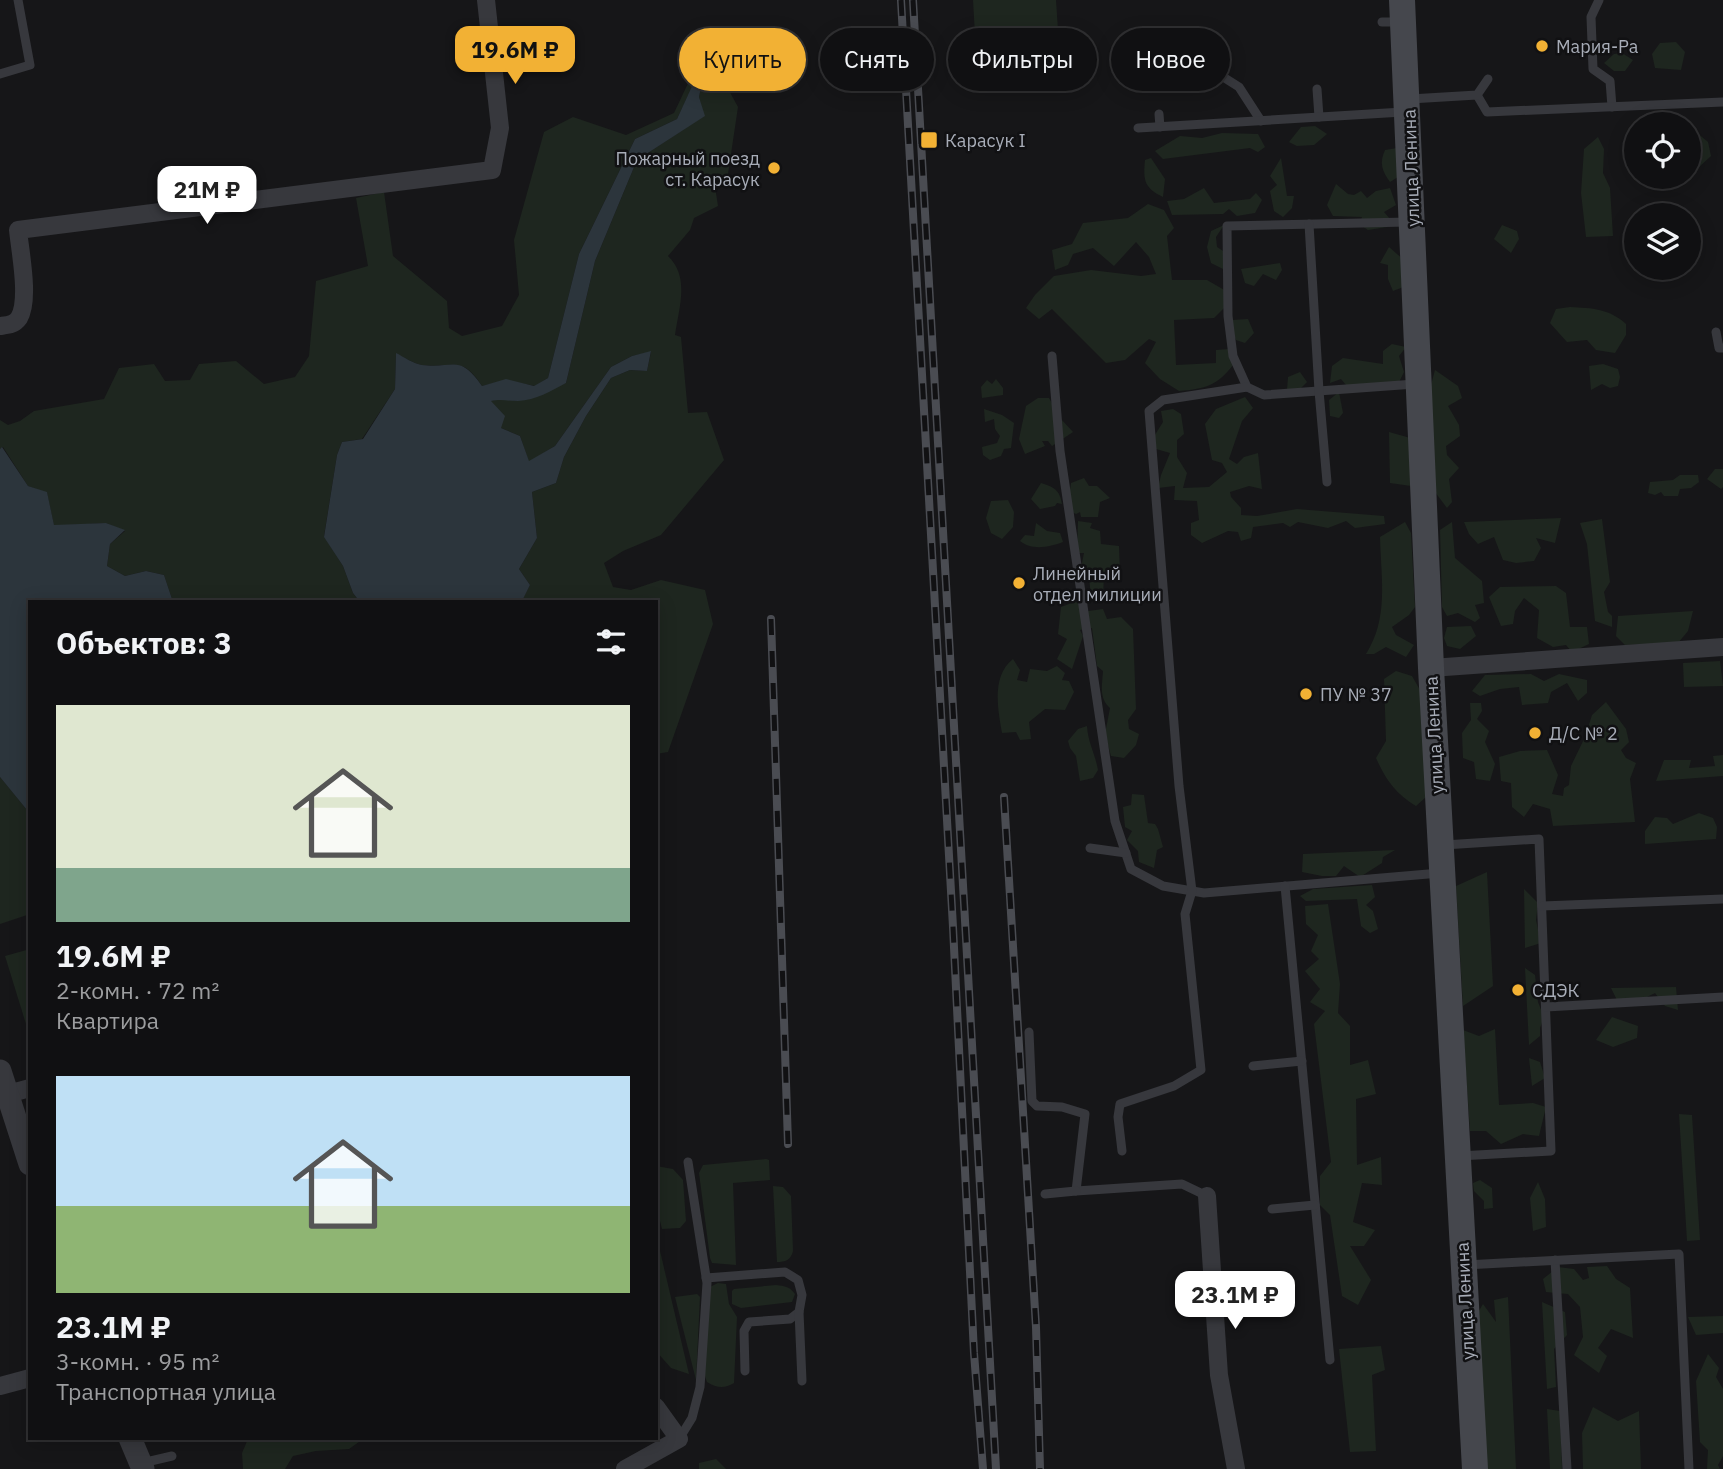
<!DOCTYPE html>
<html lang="ru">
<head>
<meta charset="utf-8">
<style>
	body { margin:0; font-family:"IBM Plex Sans",sans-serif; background:#1e1e20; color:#f1f3f6; height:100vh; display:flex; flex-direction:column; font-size:26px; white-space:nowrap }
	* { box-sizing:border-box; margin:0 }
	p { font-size:23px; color:#9c9d9f }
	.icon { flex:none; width:38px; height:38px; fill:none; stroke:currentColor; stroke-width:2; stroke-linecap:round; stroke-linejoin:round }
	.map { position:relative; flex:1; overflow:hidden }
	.sheet { position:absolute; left:28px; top:600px; width:630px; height:840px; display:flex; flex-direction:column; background:#101012; border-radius:0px; box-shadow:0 4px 18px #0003,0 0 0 2px #303032 }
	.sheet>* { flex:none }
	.top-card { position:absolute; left:679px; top:28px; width:665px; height:63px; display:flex; gap:14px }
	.tools { position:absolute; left:1624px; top:112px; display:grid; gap:14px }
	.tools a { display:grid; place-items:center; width:77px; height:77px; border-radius:50%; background:#101012; box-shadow:0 4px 18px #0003,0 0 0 2px #303032; font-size:35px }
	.price { position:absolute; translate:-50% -60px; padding:0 16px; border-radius:14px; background:#fff; color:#222; font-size:23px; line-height:46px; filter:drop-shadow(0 2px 4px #0008) }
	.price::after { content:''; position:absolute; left:50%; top:42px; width:21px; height:16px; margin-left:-10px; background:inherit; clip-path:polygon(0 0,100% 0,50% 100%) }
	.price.current { background:#f2b134; color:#111 }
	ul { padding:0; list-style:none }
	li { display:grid; align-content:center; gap:14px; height:371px; padding:0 28px }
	li span { display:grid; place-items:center; height:217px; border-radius:0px; color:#555 }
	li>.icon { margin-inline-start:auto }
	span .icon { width:126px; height:126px; fill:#fffc; stroke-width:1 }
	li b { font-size:30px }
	h2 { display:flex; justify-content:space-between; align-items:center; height:84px; padding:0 28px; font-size:30px }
	.chip { padding:0 24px; border-radius:32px; background:#101012; box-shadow:0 4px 18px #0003,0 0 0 2px #303032; font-size:24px; line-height:63px }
	.chip.current { background:#f2b134; color:#111 }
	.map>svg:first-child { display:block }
	.green { fill:#1e261f }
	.water { fill:#2c353c }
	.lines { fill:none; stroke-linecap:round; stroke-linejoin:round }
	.service { stroke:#37383d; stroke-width:9 }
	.minor { stroke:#37383d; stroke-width:18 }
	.tertiary { stroke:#37383d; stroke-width:23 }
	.secondary { stroke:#45474d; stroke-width:26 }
	.rail-casing { stroke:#4a4c52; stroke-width:8 }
	.rail { stroke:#111113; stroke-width:5; stroke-dasharray:16; stroke-linecap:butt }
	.poi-dot { fill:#f2b134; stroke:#111113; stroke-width:2.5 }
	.labels { text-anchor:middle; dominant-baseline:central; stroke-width:5; stroke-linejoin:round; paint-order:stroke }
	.poi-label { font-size:18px; fill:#a8adb8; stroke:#111113; text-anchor:start }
	.street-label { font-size:18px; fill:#a8adb8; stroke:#111113 }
</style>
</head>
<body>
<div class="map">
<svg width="1723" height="1469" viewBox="0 0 1723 1469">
	<rect width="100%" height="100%" fill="#161618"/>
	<g class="green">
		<polygon points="973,0 1056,0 1058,30 975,35"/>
		<path d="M708,41L721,45L726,85L738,107L728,174L715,187L718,206L694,218L690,230L668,256C690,277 679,307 675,335L681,337L688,413L707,412L724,460L661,535L623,551L604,563L613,587L631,590L661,580L705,590L713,624L668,752L656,754V602H521L530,585L519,569L537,538L532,492L556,483L564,457L586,416L611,378L630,370L647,371L651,352L632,356L611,367L555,446L529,462L520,436L501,428L490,401L504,398L517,401L566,383L595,261L637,160L704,116L699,97L708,53L677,119L635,139L579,254L548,378L535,386L506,380L482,386C461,354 453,369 422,365C414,364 404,357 396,354L395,389L362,439L342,442L337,455L324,536L343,566L353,593L360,602H299L288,598L281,602H173L164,575L146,571L125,576L107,566L110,544L125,531L106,523L54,526L47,493L28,486L3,447L0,449V420L8,425L20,421L34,411L104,399L119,368L154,364L165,381L190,380L199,364L236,361L264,384L295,377L309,356L316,281L368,266L356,198L384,192L393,256L447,301L449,328L462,336L502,326L519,295L514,240L544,132L573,117L626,135L674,113Z"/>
		<polygon points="1676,42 1685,52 1681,70 1655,68 1652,54 1660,43"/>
		<polygon points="1622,53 1633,60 1625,71 1614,71 1604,63 1614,54"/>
		<polygon points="1315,126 1327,134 1314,145 1297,146 1289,142 1301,127"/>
		<polygon points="1696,132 1708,142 1711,156 1697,169 1689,167 1689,134"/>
		<polygon points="1222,133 1258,134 1265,147 1258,152 1250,148 1163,159 1155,151 1180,136 1202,138"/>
		<polygon points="1598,137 1604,149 1603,173 1610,188 1613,236 1586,237 1581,193 1584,149"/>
		<path d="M1397,148L1398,177L1390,182C1382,171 1379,163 1385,150Z"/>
		<path d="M1151,158L1165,179L1163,197C1144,188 1143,180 1145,160Z"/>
		<polygon points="1281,158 1287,196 1294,196 1292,208 1283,217 1274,211 1270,191 1277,185 1270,176"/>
		<polygon points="1336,184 1348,194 1354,195 1361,191 1367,198 1376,191 1390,188 1396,205 1384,212 1390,219 1387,227 1368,230 1359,224 1362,217 1333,216 1327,205"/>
		<polygon points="1204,188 1214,203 1250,199 1256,193 1262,200 1255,213 1237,216 1229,209 1223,214 1172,215 1167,201 1184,199"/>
		<path d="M1148,204L1164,210L1174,228L1167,236L1172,280H1207L1226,291V306L1214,318L1174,320L1176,365L1216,363V350L1229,349L1233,365C1217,386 1204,389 1179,391L1160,379L1145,363L1156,342L1149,339L1125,360L1106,363L1052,309L1039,319L1026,308L1035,295L1054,276L1091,270L1141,276L1156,274L1149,257L1136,242L1114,266L1093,248L1073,254L1068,265L1055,270L1052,250L1072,244L1083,223L1128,218Z"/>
		<polygon points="1224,225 1216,237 1217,247 1229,255 1231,264 1223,269 1211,263 1207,247 1211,231"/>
		<polygon points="1502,225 1517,231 1519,239 1511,253 1494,239"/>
		<polygon points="1389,247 1405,261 1406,286 1393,291 1388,279 1388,265 1380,263"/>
		<polygon points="1280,263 1282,270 1276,280 1263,274 1254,286 1245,283 1241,269"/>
		<path d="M1570,307C1592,308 1610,309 1626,324V335L1615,353L1596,350L1587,340L1567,342L1550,323L1556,309Z"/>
		<polygon points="1248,319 1254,333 1245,343 1236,340 1231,331 1232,320"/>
		<polygon points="1392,344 1406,347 1399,356 1404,372 1398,384 1351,391 1341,379 1330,383 1332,366 1343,358 1383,364 1383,351"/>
		<polygon points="1603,364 1618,369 1620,377 1618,386 1610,388 1602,384 1591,390 1589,366"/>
		<polygon points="1435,370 1458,386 1462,398 1448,406 1459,425 1460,436 1446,446 1447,455 1459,468 1449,479 1452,502 1447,508 1435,492 1428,396"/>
		<polygon points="1300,372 1307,382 1299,390 1287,390 1288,377"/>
		<polygon points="996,379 1003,388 1003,395 982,398 981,387 987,380 992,384"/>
		<polygon points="1339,392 1343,413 1339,418 1330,416 1329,400"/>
		<polygon points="1245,397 1253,408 1242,421 1229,459 1237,464 1244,457 1258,453 1262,489 1249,486 1230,492 1231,497 1241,508 1241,515 1257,516 1297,509 1384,516 1385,524 1355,528 1346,521 1328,528 1298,522 1290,527 1283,523 1253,527 1251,538 1241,541 1238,532 1228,531 1202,543 1191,535 1191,523 1199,520 1197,501 1174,500 1175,486 1158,488 1161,475 1170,453 1156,449 1153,438 1163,422 1161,411 1173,409 1181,414 1184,434 1177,440 1177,457 1187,473 1183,488 1209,487 1227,472 1222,463 1212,460 1205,424 1216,409"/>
		<polygon points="1038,398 1049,398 1060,418 1073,432 1052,446 1048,441 1042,441 1045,446 1025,454 1019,439 1026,406"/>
		<polygon points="984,409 1002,415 1014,423 1011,448 1004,449 1001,456 990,460 983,455 982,447 997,443 1000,436 995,429 994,419 985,422"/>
		<polygon points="1389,432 1414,439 1411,486 1390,483"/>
		<polygon points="1715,469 1723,469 1723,487 1721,489 1707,479"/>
		<polygon points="1680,475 1698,475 1699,482 1691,488 1680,489 1678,496 1664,496 1661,492 1655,495 1648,493 1650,482 1673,480"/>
		<polygon points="1084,478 1089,486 1097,486 1110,498 1100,502 1098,517 1081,517 1080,512 1076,514 1067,510 1071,483"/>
		<path d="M1041,483C1054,487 1060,490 1062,504L1057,503L1055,506L1040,509L1031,499Z"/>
		<polygon points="1008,500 1014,512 1013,527 1002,539 991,533 986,518 991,501"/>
		<polygon points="1561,518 1555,543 1536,538 1541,548 1534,561 1516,563 1503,560 1494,537 1478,544 1469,534 1464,522"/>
		<polygon points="1602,519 1610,582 1604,592 1608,612 1612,616 1612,627 1595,621 1587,544 1580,523"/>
		<polygon points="1078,521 1092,523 1090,528 1100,531 1101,544 1119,546 1120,574 1104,576 1103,595 1091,598 1089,577 1081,568 1084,553 1077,553"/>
		<path d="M1405,522L1411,533L1415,607L1409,615L1392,627L1396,635L1414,645L1406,657L1386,647L1374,654H1366C1389,618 1381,579 1380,537Z"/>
		<polygon points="1452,522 1455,558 1482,581 1484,603 1475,605 1480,618 1475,622 1458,613 1447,616 1442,607 1440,530"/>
		<path d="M1036,523L1047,531L1060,533L1063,542C1050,547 1032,551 1020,541L1025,535L1034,536Z"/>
		<polygon points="1556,586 1566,593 1570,627 1587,627 1589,644 1572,652 1566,645 1553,647 1537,638 1539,610 1524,598 1515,611 1513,624 1501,626 1489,597 1500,587"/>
		<path d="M1077,601L1081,612L1103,609L1107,619L1121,617L1133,629L1136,709L1128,720L1129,729L1139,734L1136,745L1124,758L1111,756L1105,734L1110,708C1099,698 1102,686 1103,671L1097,666L1092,628L1080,630L1083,636L1072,669L1057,659L1067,639L1058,634L1061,607Z"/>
		<polygon points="1693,611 1688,631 1678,643 1625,645 1616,636 1618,616"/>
		<polygon points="1471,626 1476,636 1460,649 1447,646 1444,638 1447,627"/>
		<path d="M1013,659L1020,670L1017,680L1027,682L1030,669L1047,671L1057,666L1065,673L1062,680L1069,681L1074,692L1065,710L1045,709L1029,722L1031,739L1020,740L1016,732L1002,733C998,710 991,676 1013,659Z"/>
		<polygon points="1720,661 1723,686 1684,687 1683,663"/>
		<path d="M1396,671L1412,676L1420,690L1426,797L1416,806C1395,793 1386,780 1376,758L1386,741L1384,679Z"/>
		<polygon points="1531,674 1544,681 1559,674 1587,680 1587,693 1578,701 1567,683 1551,692 1548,703 1522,705 1519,687 1500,689 1480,696 1472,691 1485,675"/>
		<polygon points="1606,702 1626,729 1629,742 1621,750 1626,758 1636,763 1630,779 1635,822 1553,826 1550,809 1533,804 1524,817 1512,807 1511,783 1501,781 1499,757 1520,751 1547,750 1558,775 1552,794 1563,796 1564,788 1569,785 1571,766 1585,737 1592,715"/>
		<polygon points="1470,703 1481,703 1482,711 1477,719 1489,731 1485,742 1495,764 1490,781 1476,779 1474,762 1463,758 1462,733 1471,720"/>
		<path d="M1087,726C1088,743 1095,753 1098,770L1093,778L1080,781L1076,756L1070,748L1068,741L1078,729Z"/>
		<polygon points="1723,755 1723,776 1656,781 1664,760 1691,760 1689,768 1715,766 1713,756"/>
		<polygon points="0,777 27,810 30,804 30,914 0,924"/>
		<polygon points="1132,794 1144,795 1148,823 1155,824 1158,829 1163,847 1157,850 1154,868 1139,862 1138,851 1127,840 1132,831 1125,827 1123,807 1131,805"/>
		<polygon points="1699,813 1713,818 1717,827 1716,839 1645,844 1645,831 1655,817 1667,818 1673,824"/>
		<polygon points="1395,850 1383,857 1382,863 1360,877 1344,866 1336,876 1322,876 1302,872 1303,854"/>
		<polygon points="1487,872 1493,986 1463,1006 1456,886"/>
		<polygon points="1372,885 1375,897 1366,905 1373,911 1378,929 1370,933 1361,926 1357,899 1306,901 1300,896 1313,889"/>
		<polygon points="1524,889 1538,903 1536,920 1541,943 1525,948"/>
		<polygon points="1328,904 1340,984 1338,1013 1350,1026 1350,1065 1368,1060 1376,1094 1356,1099 1357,1165 1381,1157 1382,1185 1362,1183 1353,1222 1375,1230 1364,1246 1350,1246 1371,1280 1358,1305 1342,1296 1330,1215 1320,1205 1320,1176 1331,1162 1314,1024 1325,1011 1310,1002 1320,989 1305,971 1319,959 1311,951 1318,935 1306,924 1305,906"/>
		<polygon points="30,949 30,1037 5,956"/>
		<polygon points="1525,968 1535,975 1538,1002 1544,1017 1540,1028 1540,1036 1529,1045"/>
		<polygon points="1676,987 1678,1010 1665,1006 1655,993 1631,1005 1618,1002 1611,988"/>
		<polygon points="1612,1017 1638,1026 1637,1038 1613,1047 1596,1040"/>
		<polygon points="1495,1029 1499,1105 1533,1103 1546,1107 1539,1136 1523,1134 1501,1144 1486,1131 1470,1131 1463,1030 1479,1036"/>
		<polygon points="1529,1058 1540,1062 1545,1078 1532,1086"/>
		<polygon points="1679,1114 1692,1115 1700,1240 1687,1241"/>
		<polygon points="766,1159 769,1160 770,1180 733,1183 736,1265 712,1263 710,1258 699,1173 703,1165"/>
		<polygon points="656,1166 673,1169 683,1180 686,1221 680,1228 662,1229 656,1205"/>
		<polygon points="1480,1180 1492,1188 1493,1208 1484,1209 1484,1201 1474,1191 1473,1183"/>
		<polygon points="1538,1182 1545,1199 1546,1227 1533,1231 1530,1198"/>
		<path d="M773,1186L783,1187L791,1196L793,1251C791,1260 785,1262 777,1262Z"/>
		<polygon points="656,1234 689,1374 671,1368 656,1351"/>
		<polygon points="1607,1266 1616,1279 1630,1288 1633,1338 1611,1329 1598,1348 1607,1356 1599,1373 1574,1355 1583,1337 1580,1307 1568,1294 1546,1292 1543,1279 1558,1267 1574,1269 1583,1280 1589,1278 1587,1267"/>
		<path d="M718,1283L726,1284L729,1304L737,1317L734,1383C724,1389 717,1388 707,1382L704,1373L710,1287Z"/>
		<path d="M776,1285C785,1286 790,1287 795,1294L792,1302L741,1308L732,1304V1291L734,1289Z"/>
		<polygon points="697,1294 700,1297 696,1380 675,1297"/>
		<polygon points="1508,1297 1516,1469 1484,1469 1471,1324 1483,1304 1496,1322 1494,1300"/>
		<polygon points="1542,1302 1565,1312 1567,1335 1554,1349 1556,1387 1547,1389"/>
		<polygon points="1723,1316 1723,1333 1696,1335 1688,1317"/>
		<polygon points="1381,1346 1385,1370 1372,1375 1376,1451 1350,1452 1339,1349"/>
		<polygon points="1708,1354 1719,1368 1716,1377 1723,1389 1723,1456 1718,1465 1720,1469 1707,1469 1708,1450 1700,1442 1696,1381"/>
		<polygon points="1593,1407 1618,1421 1639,1411 1641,1469 1583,1469 1582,1433"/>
		<polygon points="1547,1409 1560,1411 1562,1469 1550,1469"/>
		<polygon points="248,1439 248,1438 363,1439 349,1449 316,1451 293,1456 285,1469 243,1469 242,1453"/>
		<polygon points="716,1459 726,1469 699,1469 699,1463"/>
	</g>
	<g class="water">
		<path d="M709,49L699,97L705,116L637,160L595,261L566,383C551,391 536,400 518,401C508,401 501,399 491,401L505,416L501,428L520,436L529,461L555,446L611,367L632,356L651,351L647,371L630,370L611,378L586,416L564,457L556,483L532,492L537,538L519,569L530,585L522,601L360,602L353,593L343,566L324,537L337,455L342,442L363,439L395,389L396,353C404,357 414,364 422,365C454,369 459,353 482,386L506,379L534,386L548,378L579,254L635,139L677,119Z"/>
		<polygon points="2,447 28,486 47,492 54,525 106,523 125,530 110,544 107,566 125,576 146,571 164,575 173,602 30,602 30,804 27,810 0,777 0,449"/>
	</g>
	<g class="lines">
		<g class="service">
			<polyline points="1599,0 1591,17 1593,69 1610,81 1612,107"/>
			<polyline points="1382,22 1401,22"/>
			<polyline points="1147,64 1201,63 1239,87 1261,121"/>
			<polyline points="1160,64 1160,77"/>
			<polyline points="0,74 30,65 18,0"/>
			<polyline points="1317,89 1319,117"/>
			<polyline points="1477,95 1487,112 1723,102"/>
			<polyline points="1410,99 1477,95 1488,79"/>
			<polyline points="1159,114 1160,127"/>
			<polyline points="1138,128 1403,112"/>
			<polyline points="1408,222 1227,226 1228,316 1233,356 1247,387 1264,395 1415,384"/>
			<polyline points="1309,224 1319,391 1327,482"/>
			<polyline points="1716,332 1719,348 1723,348"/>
			<polyline points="1052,356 1060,451 1115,821 1131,869 1163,886 1204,893 1440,873"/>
			<polyline points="1444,845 1539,839 1551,1151 1459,1156"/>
			<polyline points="1090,848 1126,853"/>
			<polyline points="1285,886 1330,1360"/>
			<polyline points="1542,906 1723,899"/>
			<polyline points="1546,1007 1723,997"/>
			<polyline points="1029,1032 1032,1101 1037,1106 1062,1107 1085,1114 1076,1191 1182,1184 1207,1196"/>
			<polyline points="1253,1066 1302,1061"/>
			<polyline points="1122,1151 1118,1117 1120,1104 1174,1086 1201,1070 1185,914 1192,891 1179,786 1149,411 1163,400 1247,387"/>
			<polyline points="1045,1194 1076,1191"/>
			<polyline points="1272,1209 1315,1205"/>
			<polyline points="1555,1260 1567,1469"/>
			<polyline points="1465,1265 1679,1254 1689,1469"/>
			<polyline points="706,1278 785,1272 798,1280 802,1295 799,1312 790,1319 749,1322 744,1331 745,1371"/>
			<polyline points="799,1312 802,1381"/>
			<polyline points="679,1439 692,1418 700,1387 707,1283 688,1162"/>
			<polyline points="142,1463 172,1456"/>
		</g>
		<g class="minor">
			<path d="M0,326C8,325 14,325 19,318C30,300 20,251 18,230L492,170L500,128L486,0"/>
			<polyline points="1431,668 1723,647"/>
			<polyline points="0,1096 30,1088"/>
			<polyline points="1207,1196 1219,1375 1236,1469"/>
			<polyline points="0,1386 30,1378"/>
			<polyline points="625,1469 679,1439 656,1407"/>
		</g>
		<g class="tertiary">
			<polyline points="0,1071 30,1164"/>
			<polyline points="130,1438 143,1469"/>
		</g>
		<polyline class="secondary" points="1402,0 1431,668 1475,1469"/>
		<defs>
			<g id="rail">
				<polyline points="901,0 953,927 974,1353 983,1469"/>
				<polyline points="913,0 996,1469"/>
				<polyline points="771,619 788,1144"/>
				<polyline points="1004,797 1036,1327 1040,1469"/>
			</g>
		</defs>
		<use href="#rail" class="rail-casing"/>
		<use href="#rail" class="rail"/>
	</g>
	<g class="poi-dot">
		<circle cx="1542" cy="46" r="7"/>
		<rect x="920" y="131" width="18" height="18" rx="3.5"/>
		<circle cx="774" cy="168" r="7"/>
		<circle cx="1019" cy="583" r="7"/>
		<circle cx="1306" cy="694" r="7"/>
		<circle cx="1535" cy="733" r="7"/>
		<circle cx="1518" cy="990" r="7"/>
	</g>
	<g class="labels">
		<g class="poi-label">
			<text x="1556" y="46">Мария-Ра</text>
			<text x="945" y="140">Карасук I</text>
			<text x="760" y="158" text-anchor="end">Пожарный поезд<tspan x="760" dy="21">ст. Карасук</tspan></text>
			<text x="1033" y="573">Линейный<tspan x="1033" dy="21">отдел милиции</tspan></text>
			<text x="1320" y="694">ПУ № 37</text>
			<text x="1549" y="733">Д/С № 2</text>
			<text x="1532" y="990">СДЭК</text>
		</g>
		<g class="street-label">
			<text transform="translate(1411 168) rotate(-92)">улица Ленина</text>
			<text transform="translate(1434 735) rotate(-93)">улица Ленина</text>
			<text transform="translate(1465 1301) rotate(-93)">улица Ленина</text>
		</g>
	</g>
</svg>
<div class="tools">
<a><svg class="icon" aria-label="locate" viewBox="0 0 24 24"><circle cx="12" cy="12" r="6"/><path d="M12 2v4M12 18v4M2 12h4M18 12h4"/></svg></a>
<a><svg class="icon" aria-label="layers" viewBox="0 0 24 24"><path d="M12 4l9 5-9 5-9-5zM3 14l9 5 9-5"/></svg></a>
</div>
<b class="price current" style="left:515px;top:86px">19.6M ₽</b>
<b class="price" style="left:207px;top:226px">21M ₽</b>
<b class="price" style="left:1235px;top:1331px">23.1M ₽</b>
<div class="top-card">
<a class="chip current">Купить</a>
<a class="chip">Снять</a>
<a class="chip">Фильтры</a>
<a class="chip">Новое</a>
</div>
<section class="sheet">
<h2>Объектов: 3<svg class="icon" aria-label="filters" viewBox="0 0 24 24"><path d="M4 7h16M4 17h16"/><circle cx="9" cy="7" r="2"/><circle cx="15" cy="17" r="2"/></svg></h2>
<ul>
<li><span style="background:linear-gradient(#dfe7d0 75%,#7fa58c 0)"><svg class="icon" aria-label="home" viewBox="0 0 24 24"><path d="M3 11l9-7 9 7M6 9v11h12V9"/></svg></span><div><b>19.6M ₽</b><p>2-комн. · 72 m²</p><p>Квартира</p></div></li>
<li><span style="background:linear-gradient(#bfe0f5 60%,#8fb573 0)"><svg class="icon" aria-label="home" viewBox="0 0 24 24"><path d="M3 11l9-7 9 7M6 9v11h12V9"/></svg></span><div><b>23.1M ₽</b><p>3-комн. · 95 m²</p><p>Транспортная улица</p></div></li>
</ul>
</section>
</div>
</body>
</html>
